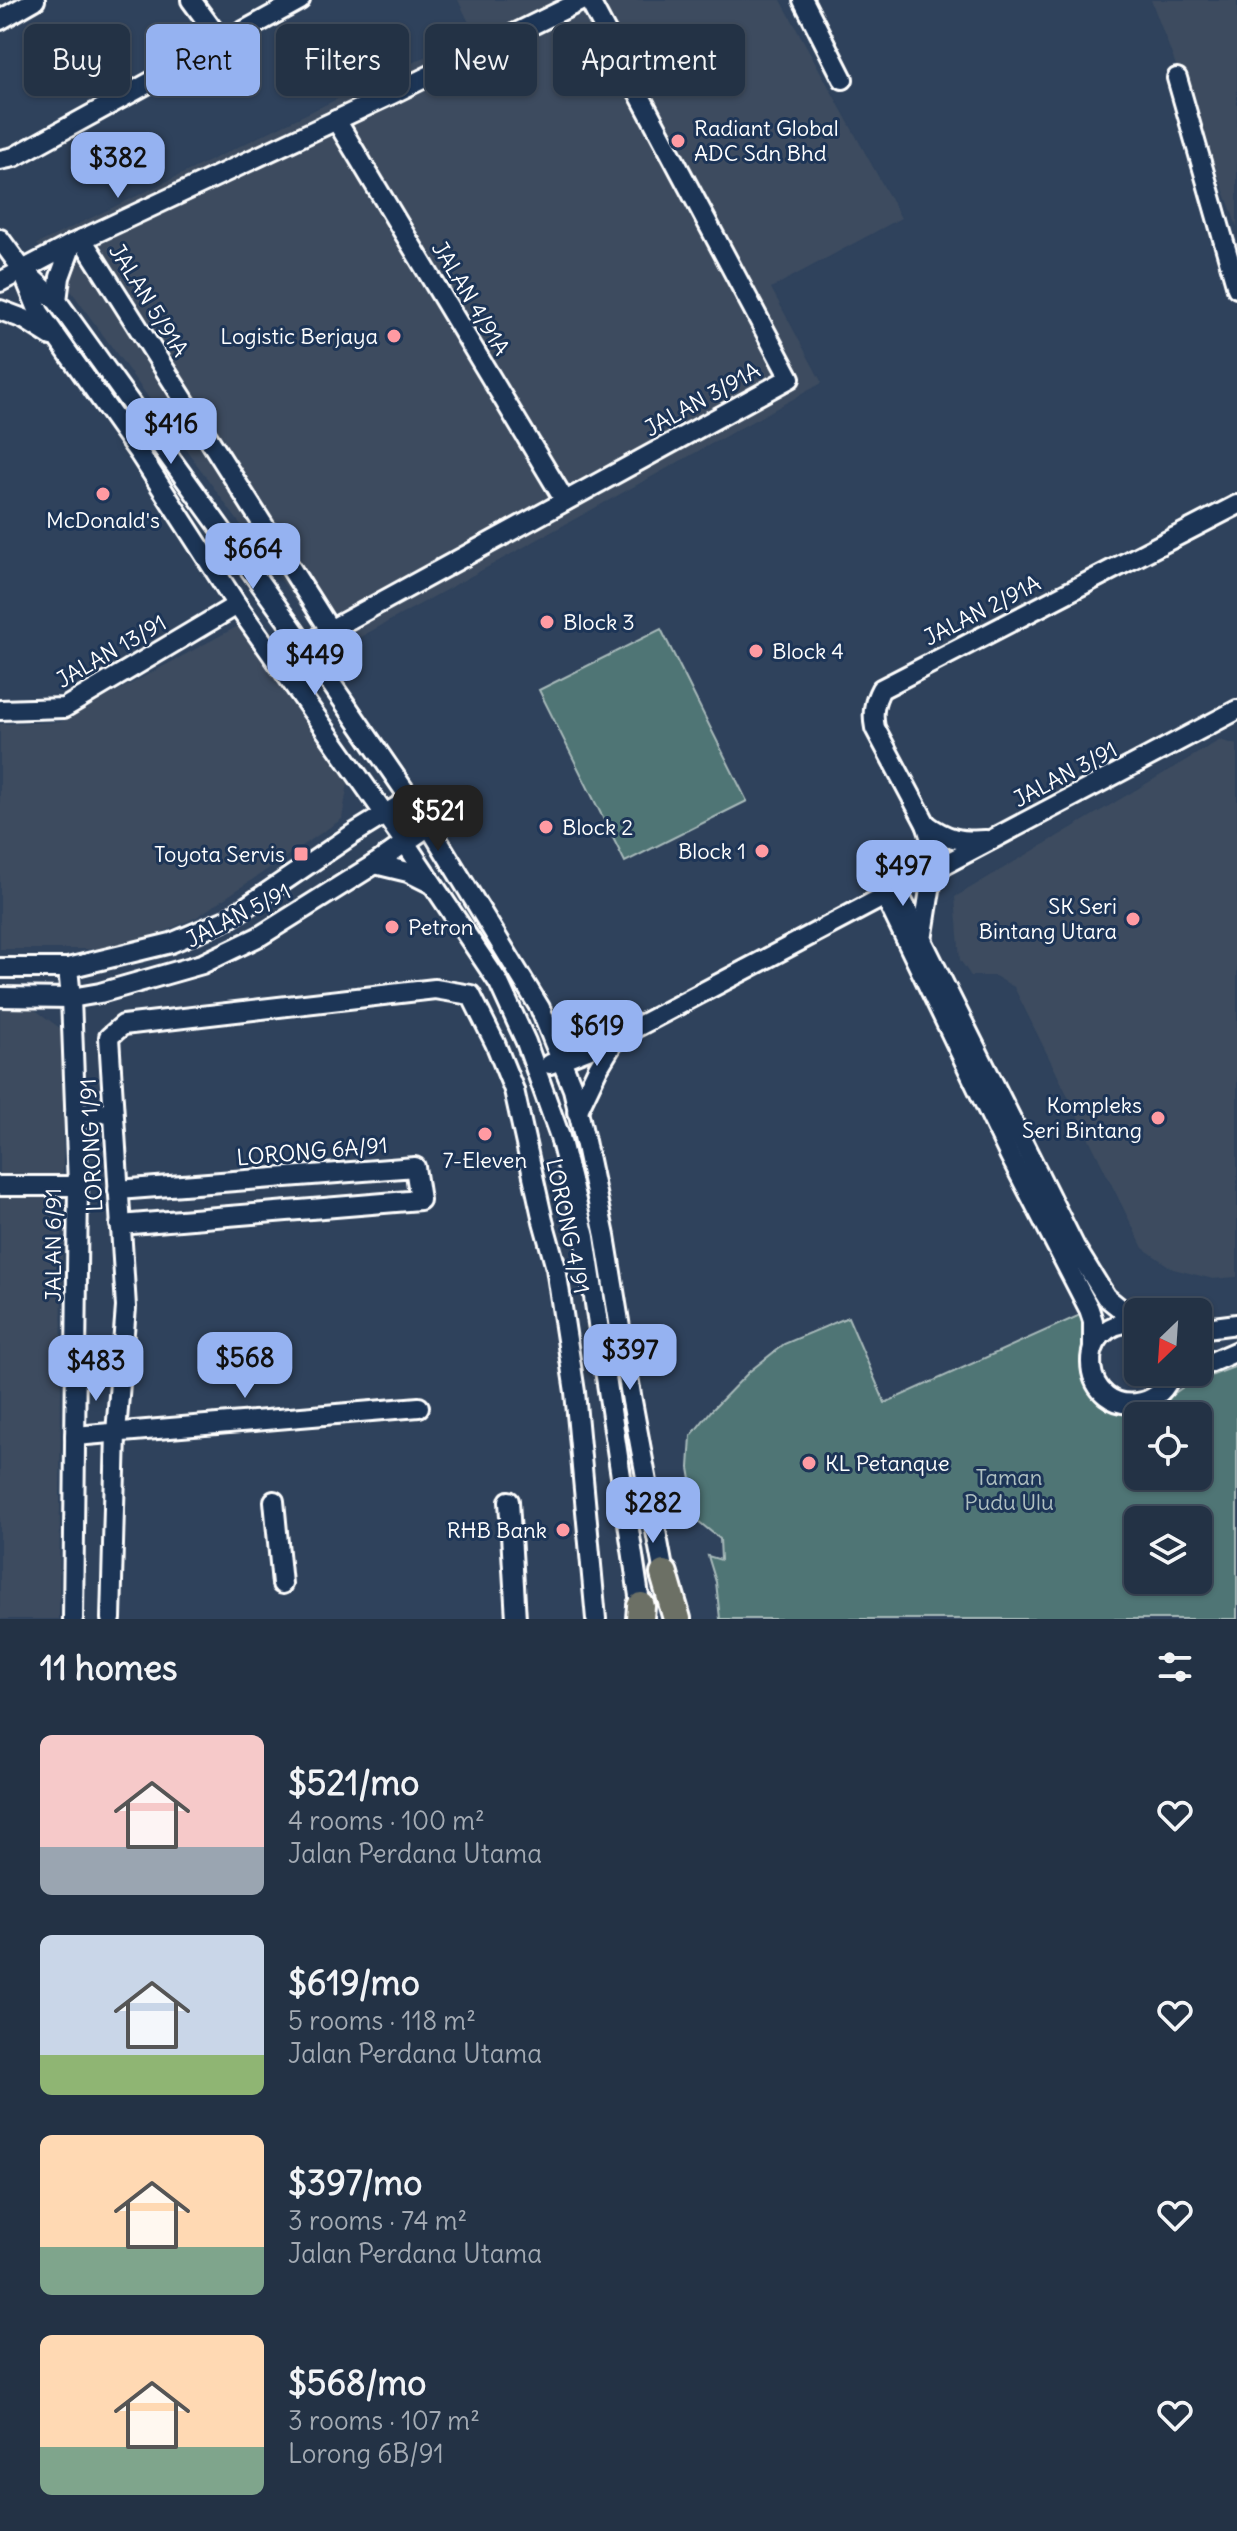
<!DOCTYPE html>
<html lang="en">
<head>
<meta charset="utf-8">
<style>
	body { margin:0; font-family:Delius,sans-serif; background:#2f3e50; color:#f1f3f6; height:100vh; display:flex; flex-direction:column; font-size:30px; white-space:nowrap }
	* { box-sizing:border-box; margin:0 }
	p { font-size:26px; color:#a3aab3 }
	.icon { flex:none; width:44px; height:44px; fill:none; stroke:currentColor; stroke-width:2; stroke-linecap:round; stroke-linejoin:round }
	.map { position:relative; height:1619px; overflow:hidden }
	.side { display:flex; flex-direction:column; background:#233245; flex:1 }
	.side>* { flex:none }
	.banner { position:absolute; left:24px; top:24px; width:800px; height:72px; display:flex; gap:16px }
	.needle { width:52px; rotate:205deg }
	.controls { position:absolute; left:1124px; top:1298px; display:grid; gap:16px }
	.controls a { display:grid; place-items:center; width:88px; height:88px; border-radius:12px; background:#233245; box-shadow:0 2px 6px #0004,0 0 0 2px #404d5e; font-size:40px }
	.price { position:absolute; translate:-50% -68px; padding:0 18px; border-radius:16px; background:#95b2f1; color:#111; font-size:26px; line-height:52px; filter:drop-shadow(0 2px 4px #0008) }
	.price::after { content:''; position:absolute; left:50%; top:48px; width:24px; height:18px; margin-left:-12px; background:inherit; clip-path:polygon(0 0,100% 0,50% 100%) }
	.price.active { background:#222; color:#fff }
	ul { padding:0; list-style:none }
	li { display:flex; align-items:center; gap:24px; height:200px; padding:0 40px }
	li span { display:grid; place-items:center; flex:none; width:224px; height:160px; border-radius:12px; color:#555 }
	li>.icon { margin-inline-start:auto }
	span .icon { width:96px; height:96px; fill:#fffc; stroke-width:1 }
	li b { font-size:34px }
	h2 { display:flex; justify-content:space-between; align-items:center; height:96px; padding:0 40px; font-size:34px }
	.tag { padding:0 28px; border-radius:12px; background:#233245; box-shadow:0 2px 6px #0004,0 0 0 2px #404d5e; font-size:28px; line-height:72px }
	.tag.active { background:#95b2f1; color:#111 }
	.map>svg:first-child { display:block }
	.built { fill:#3c4b5f }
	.green { fill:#507475; stroke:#a8baba; stroke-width:2; fill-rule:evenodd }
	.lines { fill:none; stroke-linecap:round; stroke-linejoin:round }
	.minor-casing { stroke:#fff; stroke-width:24 }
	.highway-casing { stroke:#fff; stroke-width:32 }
	.minor { stroke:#1d3557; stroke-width:18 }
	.highway { stroke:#6c7065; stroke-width:26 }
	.poi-dot { fill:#ff9aa2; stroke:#1d3557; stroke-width:3 }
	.labels { text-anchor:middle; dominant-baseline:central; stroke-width:6; stroke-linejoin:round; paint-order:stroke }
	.poi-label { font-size:22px; fill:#fff; stroke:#1d3557; text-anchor:start }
	.street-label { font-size:22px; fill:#fff; stroke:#1d3557 }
	.park-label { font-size:22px; fill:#b0c0c1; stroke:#1d3557 }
</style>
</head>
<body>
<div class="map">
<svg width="1237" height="1619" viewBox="0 0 1237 1619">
	<rect width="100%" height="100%" fill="#2f425c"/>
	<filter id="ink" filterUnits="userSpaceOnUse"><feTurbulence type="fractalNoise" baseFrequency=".0125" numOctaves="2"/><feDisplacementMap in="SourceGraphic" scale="16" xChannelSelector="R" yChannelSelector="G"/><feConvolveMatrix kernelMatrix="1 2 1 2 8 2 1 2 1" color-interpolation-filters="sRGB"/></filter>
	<g filter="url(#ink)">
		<g class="built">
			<polygon points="458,0 781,0 901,218 771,288 822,383 333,652 37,244 474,33"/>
			<polygon points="1151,0 1237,0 1237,227 1232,212"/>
			<polygon points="240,625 348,783 342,819 197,917 150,938 105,949 0,949 0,724 60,722"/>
			<polygon points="1220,740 1237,745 1237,1277 1213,1279 1173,1269 1143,1248 1014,987 995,976 971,976 960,960 955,897"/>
			<polygon points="0,1006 30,1006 64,1031 59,1619 0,1619"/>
		</g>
		<g class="green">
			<polygon points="661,629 747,801 625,862 539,690"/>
			<path d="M1080,1315L1086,1317V1368L1120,1410L1148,1412L1186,1385L1237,1366V1619H720L716,1582L708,1556L721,1560L720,1539L698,1521L689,1468L691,1436L711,1411L750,1371L784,1344L848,1317L885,1403ZM1138,1416H1198V1476H1138ZM1138,1520H1198V1580H1138Z"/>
		</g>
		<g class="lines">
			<defs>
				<g id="minor">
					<polyline points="191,0 222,42"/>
					<polyline points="803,0 843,79"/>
					<polyline points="0,20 35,0"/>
					<polyline points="1177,78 1237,288"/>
					<polyline points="336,120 565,501"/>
					<polyline points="0,160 14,157 300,0"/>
					<polyline points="0,239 22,269 57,301 306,647 429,826 540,1008 573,1089 585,1141 605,1236 632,1401 666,1585"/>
					<polyline points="82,239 330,630"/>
					<polyline points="24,275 39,312 139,453 237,605 406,844 499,983 526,1042 560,1137 585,1237 642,1616"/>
					<polyline points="0,282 72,244 392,94 583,0"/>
					<polyline points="57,301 60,277 72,244"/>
					<polyline points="0,310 24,319 51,336"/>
					<path d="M302,685C291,649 302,650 330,630L790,378L589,0"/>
					<polyline points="0,710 64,708 237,605"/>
					<path d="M926,824C946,839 961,842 986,840"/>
					<polyline points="375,864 408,872 432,884"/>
					<path d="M920,875L935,851L926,824L875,728C872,713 874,702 881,689L1237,505"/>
					<polyline points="897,890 1075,1247 1106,1297 1137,1322"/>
					<polyline points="885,896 1010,1156 1089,1309 1093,1321 1093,1347"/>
					<polyline points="922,940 933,871"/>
					<polyline points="0,968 68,968 171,943 228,919 353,834 410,799"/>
					<polyline points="68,968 71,998 78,1186 73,1619"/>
					<polyline points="0,997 71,998 100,993 202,964 260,936 375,864 429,826"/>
					<polyline points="550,1064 616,1038 1237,710"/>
					<polyline points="577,1112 598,1068 616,1038"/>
					<polyline points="75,1114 113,1112"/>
					<polyline points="0,1186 78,1186"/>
					<polyline points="118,1190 415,1167 420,1200 120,1225"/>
					<path d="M1138,1322C1068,1320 1082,1417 1142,1402C1158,1398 1167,1387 1172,1372"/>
					<polyline points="1198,1329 1237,1324"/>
					<polyline points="1198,1368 1237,1351"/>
					<polyline points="75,1436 419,1407"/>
					<polyline points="274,1501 282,1584"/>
					<polyline points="509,1501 516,1619"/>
					<polyline points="111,1619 116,1433 126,1307 109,1037 123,1025 435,989 471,995 495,1043 514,1090 543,1221 556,1268 575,1392 596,1619"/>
				</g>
				<g id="highway">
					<polyline points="664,1574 677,1619"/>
					<polyline points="640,1619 641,1606"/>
				</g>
			</defs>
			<use href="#minor" class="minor-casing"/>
			<use href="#highway" class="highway-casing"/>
			<use href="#minor" class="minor"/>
			<use href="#highway" class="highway"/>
		</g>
	</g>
	<g class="poi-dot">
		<circle cx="678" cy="141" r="8"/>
		<circle cx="394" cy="336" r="8"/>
		<circle cx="103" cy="494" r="8"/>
		<circle cx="547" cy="622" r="8"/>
		<circle cx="756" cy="651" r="8"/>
		<circle cx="546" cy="827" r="8"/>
		<circle cx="762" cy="851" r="8"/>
		<rect x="293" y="846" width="16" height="16" rx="4"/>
		<circle cx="1133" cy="919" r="8"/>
		<circle cx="392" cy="927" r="8"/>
		<circle cx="1158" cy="1118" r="8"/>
		<circle cx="485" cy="1134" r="8"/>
		<circle cx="809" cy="1463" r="8"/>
		<circle cx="563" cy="1530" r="8"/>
	</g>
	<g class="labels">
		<g class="poi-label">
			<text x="694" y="128">Radiant Global<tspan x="694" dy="25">ADC Sdn Bhd</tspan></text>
			<text x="378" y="336" text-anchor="end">Logistic Berjaya</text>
			<text x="103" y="520" text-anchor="middle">McDonald's</text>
			<text x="563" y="622">Block 3</text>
			<text x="772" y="651">Block 4</text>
			<text x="562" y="827">Block 2</text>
			<text x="746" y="851" text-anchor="end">Block 1</text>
			<text x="285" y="854" text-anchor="end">Toyota Servis</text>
			<text x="1117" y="906" text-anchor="end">SK Seri<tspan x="1117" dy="25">Bintang Utara</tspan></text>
			<text x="408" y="927">Petron</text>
			<text x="1142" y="1105" text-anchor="end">Kompleks<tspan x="1142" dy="25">Seri Bintang</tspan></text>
			<text x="485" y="1160" text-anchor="middle">7-Eleven</text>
			<text x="825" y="1463">KL Petanque</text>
			<text x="547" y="1530" text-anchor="end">RHB Bank</text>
		</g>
		<g class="street-label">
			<text transform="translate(471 298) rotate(59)">JALAN 4/91A</text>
			<text transform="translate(149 300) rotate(58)">JALAN 5/91A</text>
			<text transform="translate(702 399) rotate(-29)">JALAN 3/91A</text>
			<text transform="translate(982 610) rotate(-27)">JALAN 2/91A</text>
			<text transform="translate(111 651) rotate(-30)">JALAN 13/91</text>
			<text transform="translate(1065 774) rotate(-28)">JALAN 3/91</text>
			<text transform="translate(238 915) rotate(-27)">JALAN 5/91</text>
			<text transform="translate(91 1145) rotate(-93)">LORONG 1/91</text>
			<text transform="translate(312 1151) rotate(-5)">LORONG 6A/91</text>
			<text transform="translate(568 1226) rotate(78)">LORONG 4/91</text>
			<text transform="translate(53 1245) rotate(-90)">JALAN 6/91</text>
		</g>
		<g class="park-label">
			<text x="1009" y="1477">Taman<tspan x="1009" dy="25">Pudu Ulu</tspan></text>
		</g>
	</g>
</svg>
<div class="controls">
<a><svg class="needle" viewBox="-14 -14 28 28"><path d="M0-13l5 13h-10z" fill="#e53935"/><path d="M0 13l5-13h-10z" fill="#a3aab3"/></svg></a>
<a><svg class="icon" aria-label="locate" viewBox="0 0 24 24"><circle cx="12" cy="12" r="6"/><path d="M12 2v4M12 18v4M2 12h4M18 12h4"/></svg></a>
<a><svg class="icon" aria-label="layers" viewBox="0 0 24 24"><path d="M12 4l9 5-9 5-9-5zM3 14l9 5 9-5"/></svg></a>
</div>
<b class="price" style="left:118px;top:200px">$382</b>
<b class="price" style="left:171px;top:466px">$416</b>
<b class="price" style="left:253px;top:591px">$664</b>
<b class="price" style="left:315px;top:697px">$449</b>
<b class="price active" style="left:438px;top:853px">$521</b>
<b class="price" style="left:903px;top:908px">$497</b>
<b class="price" style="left:597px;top:1068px">$619</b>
<b class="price" style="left:630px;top:1392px">$397</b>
<b class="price" style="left:245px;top:1400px">$568</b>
<b class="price" style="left:96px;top:1403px">$483</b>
<b class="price" style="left:653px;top:1545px">$282</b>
<div class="banner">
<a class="tag">Buy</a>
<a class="tag active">Rent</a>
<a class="tag">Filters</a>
<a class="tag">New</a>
<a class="tag">Apartment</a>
</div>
</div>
<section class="side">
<h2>11 homes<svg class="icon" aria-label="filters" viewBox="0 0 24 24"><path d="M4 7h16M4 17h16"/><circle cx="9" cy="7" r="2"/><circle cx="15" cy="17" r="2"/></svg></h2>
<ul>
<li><span style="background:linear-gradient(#f6c9c9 70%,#9aa5b1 0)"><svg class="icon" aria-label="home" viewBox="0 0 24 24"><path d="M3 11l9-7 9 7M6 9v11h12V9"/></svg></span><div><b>$521/mo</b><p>4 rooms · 100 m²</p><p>Jalan Perdana Utama</p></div><svg class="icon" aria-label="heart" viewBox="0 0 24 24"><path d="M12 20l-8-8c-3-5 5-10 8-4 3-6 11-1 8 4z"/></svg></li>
<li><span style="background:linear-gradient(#c9d6e8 75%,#8fb573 0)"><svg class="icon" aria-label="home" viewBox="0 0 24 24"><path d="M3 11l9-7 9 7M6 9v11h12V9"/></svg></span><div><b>$619/mo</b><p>5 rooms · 118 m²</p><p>Jalan Perdana Utama</p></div><svg class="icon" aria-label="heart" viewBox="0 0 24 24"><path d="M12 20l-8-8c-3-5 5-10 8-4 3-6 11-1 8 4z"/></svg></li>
<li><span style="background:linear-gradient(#ffd9b3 70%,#7fa58c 0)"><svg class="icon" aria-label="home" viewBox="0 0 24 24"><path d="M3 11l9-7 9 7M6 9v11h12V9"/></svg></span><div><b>$397/mo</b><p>3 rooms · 74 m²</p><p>Jalan Perdana Utama</p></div><svg class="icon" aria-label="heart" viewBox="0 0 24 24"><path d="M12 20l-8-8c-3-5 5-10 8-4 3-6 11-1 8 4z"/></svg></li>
<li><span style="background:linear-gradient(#ffd9b3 70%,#7fa58c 0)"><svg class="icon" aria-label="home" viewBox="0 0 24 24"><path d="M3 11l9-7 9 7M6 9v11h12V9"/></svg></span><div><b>$568/mo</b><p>3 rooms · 107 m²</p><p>Lorong 6B/91</p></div><svg class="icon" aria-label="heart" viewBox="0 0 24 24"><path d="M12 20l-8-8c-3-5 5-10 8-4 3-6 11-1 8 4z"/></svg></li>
</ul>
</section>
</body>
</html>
